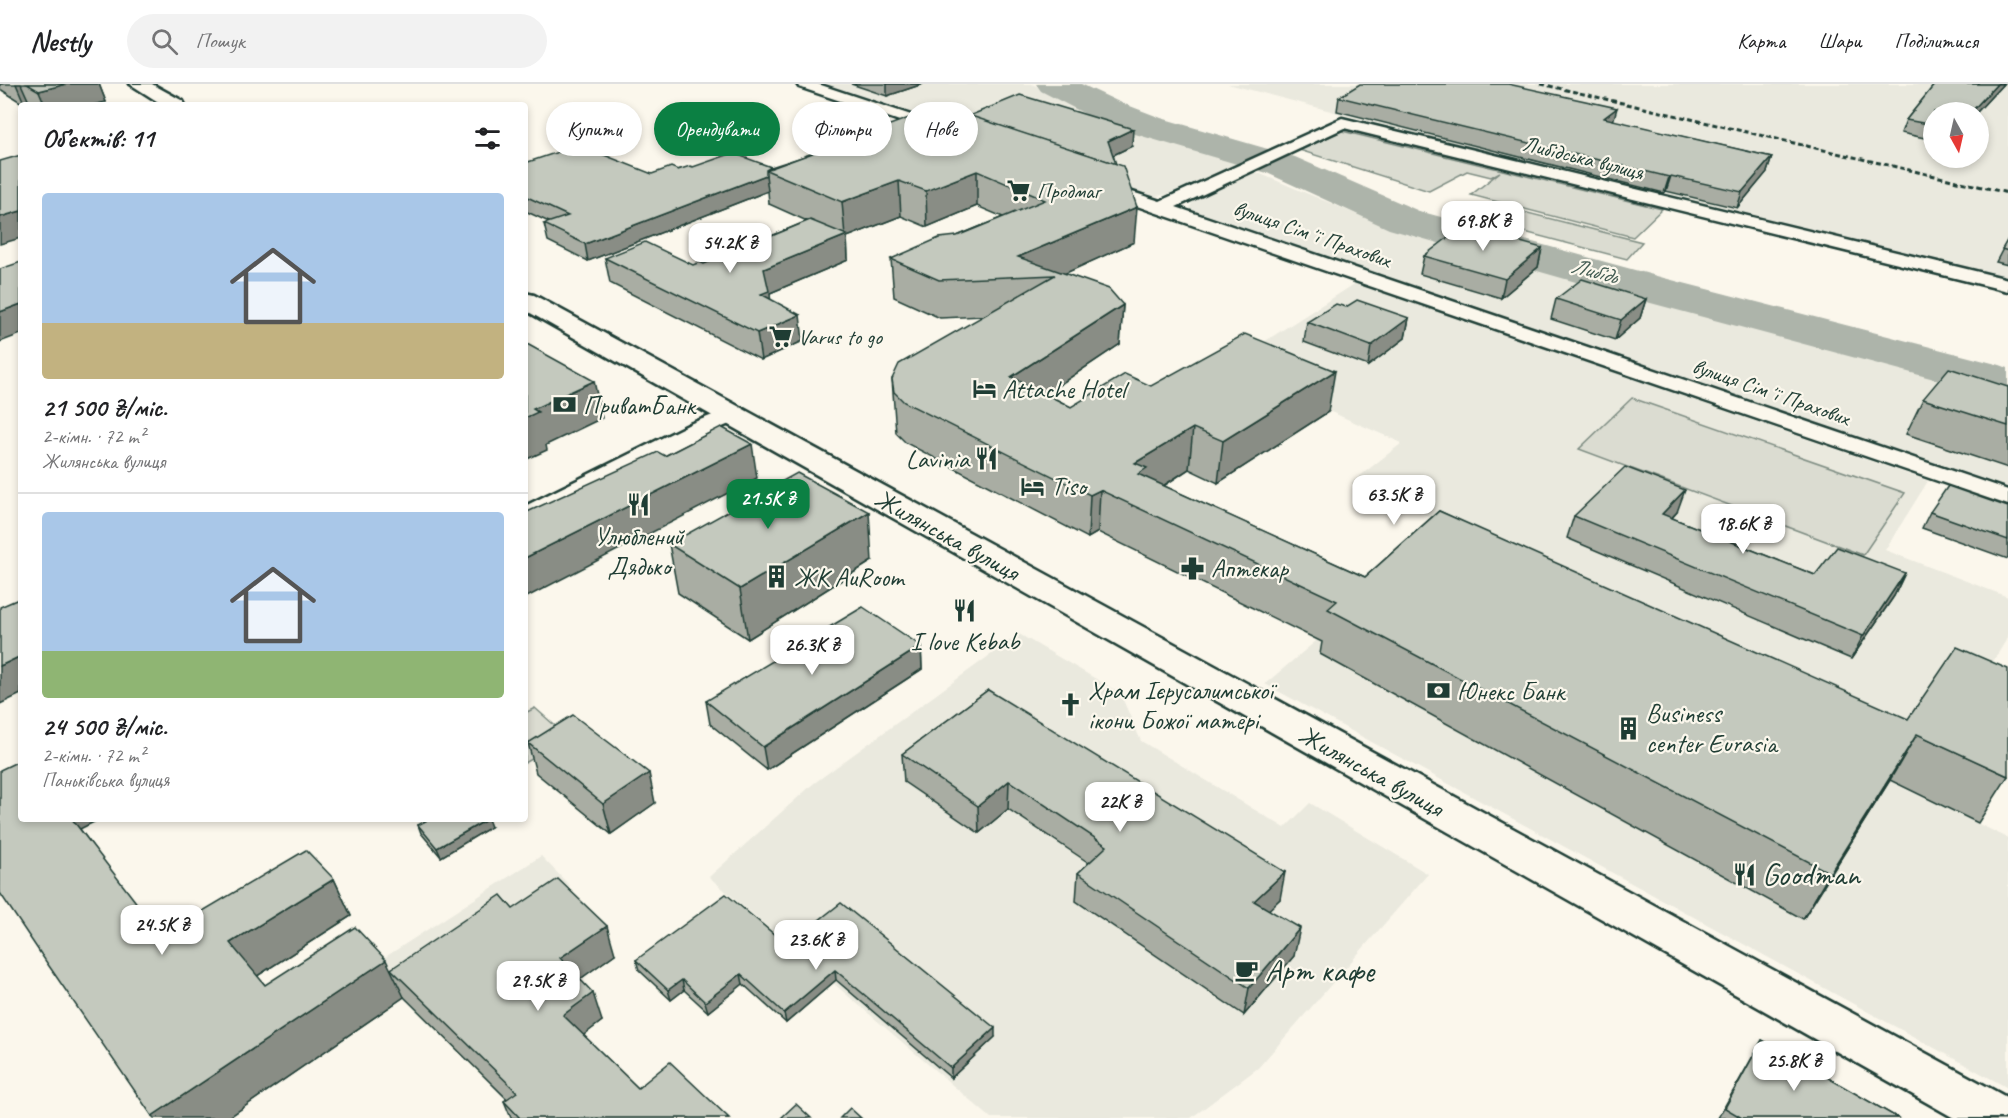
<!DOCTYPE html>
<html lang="uk">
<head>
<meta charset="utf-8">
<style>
	body { margin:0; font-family:Caveat,sans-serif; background:#f2f2f2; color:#202124; height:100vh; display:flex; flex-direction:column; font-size:22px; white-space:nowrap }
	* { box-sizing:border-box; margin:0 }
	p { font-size:20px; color:#757577 }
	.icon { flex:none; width:33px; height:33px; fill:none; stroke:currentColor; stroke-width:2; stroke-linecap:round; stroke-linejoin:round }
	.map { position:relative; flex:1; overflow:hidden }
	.sheet { position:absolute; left:18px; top:18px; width:510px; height:720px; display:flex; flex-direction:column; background:#fff; border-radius:6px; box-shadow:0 3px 9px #0003 }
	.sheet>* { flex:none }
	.banner { position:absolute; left:546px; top:18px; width:570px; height:54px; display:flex; gap:12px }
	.needle { width:39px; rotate:172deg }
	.fabs { position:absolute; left:1923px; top:18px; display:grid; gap:12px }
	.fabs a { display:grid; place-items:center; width:66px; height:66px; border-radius:50%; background:#fff; box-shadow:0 3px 9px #0003; font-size:30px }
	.price { position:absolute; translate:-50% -51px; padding:0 14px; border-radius:12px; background:#fff; color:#222; font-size:20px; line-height:39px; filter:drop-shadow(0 2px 3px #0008) }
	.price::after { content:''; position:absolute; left:50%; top:36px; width:18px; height:14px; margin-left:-9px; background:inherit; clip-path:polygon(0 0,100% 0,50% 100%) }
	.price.current { background:#0b8043; color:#fff }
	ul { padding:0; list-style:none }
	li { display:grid; align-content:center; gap:12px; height:318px; padding:0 24px }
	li+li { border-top:2px solid #e0e0e0 }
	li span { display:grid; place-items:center; height:186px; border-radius:6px; color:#555 }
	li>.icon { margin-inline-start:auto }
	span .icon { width:108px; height:108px; fill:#fffc; stroke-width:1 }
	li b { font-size:26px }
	h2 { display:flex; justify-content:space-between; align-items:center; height:72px; padding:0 24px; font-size:26px }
	.pill { padding:0 21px; border-radius:27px; background:#fff; box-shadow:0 3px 9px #0003; font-size:21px; line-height:54px }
	.pill.current { background:#0b8043; color:#fff }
	header { display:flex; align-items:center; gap:36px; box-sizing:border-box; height:84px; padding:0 30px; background:#fff; border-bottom:2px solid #e0e0e0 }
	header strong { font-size:28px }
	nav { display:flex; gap:33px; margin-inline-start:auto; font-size:21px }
	.search { width:420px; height:54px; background:#f2f2f2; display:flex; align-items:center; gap:15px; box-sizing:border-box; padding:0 21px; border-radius:33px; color:#757577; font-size:22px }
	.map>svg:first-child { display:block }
	.built { fill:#eae9de; fill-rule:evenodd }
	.green { fill:#dbdcd1; stroke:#7d8c82; stroke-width:1.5 }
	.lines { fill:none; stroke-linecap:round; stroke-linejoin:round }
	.river { fill:#adb4aa; fill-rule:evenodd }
	.minor-casing { stroke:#1f3d34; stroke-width:5 }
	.primary-casing { stroke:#1f3d34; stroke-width:5 }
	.minor { fill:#fbf7ec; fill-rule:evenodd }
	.primary { fill:#fbf7ec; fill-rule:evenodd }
	.rail { stroke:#1f3d34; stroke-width:3; stroke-dasharray:5 3; stroke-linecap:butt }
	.wall { fill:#a9ada3; stroke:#1f3d34; stroke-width:1.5 }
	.shaded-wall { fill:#898d85; stroke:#1f3d34; stroke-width:1.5 }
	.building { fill:#c4c9be; stroke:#1f3d34; stroke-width:1.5 }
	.labels { text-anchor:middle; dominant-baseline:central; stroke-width:4.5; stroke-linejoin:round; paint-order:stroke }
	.far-street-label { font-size:22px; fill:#1f3d34; stroke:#fbf7ec }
	.far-poi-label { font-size:22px; fill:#1f3d34; stroke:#fbf7ec; text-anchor:start }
	.far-water-label { font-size:22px; font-style:italic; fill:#425b52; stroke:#fbf7ec }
	.poi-label { font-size:26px; fill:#1f3d34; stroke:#fbf7ec; text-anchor:start }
	.street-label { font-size:26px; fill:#1f3d34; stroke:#fbf7ec }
	.near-poi-label { font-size:32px; fill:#1f3d34; stroke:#fbf7ec; text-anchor:start }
</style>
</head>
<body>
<header>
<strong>Nestly</strong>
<div class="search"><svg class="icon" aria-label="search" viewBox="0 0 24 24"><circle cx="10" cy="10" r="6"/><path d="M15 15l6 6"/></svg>Пошук</div>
<nav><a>Карта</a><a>Шари</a><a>Поділитися</a></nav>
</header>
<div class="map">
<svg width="2008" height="1034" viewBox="0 0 2008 1034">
	<rect width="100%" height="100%" fill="#fbf7ec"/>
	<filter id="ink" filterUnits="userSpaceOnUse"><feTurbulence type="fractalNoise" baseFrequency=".0167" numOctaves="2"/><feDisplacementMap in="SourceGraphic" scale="12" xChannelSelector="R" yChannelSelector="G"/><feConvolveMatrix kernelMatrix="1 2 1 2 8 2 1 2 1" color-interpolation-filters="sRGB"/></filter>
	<g filter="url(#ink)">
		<g class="built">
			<polygon points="814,0 1032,0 1110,38 1236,80 1176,109 1150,113 1138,111"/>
			<path d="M1228,0H2008V196L1579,92ZM1934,28H1978V74H1934Z"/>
			<polygon points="1251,86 1366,134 1992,300 2008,307 2008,408 1195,129 1190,124 1192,118"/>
			<polygon points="1356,199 1928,397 1885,466 2008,513 2008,553 1946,655 1351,399 1402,359 1226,282"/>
			<polygon points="1451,443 1903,673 1897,701 2008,754 2008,1004 1265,600"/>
			<polygon points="1019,550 1120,609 1141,657 1285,744 1310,719 1428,790 1258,984 1191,1034 991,1034 709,793 813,700"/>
			<polygon points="541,772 570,802 404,913 373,881"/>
		</g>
		<g class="green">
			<polygon points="1342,47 1662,125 1633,153 1471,111 1500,88 1491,93 1467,87 1429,107 1299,66"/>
			<polygon points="1496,121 1642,158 1627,175 1479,136"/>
			<polygon points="1632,314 1905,409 1863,471 1579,365"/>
			<polygon points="535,624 569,654 525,679 525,629"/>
		</g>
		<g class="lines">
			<polygon class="river" points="1036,0 1081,0 1117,17 1161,34 1295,73 1419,127 1664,194 2000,281 2008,284 2008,319 1990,314 1964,303 1632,214 1389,145 1267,89 1135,50 1091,33 1041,7"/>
			<defs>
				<g id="minor">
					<polygon points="797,0 818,0 950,44 952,47 944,52 938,50 799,3"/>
					<polygon points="1342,34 2008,195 2008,207 1344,44 1176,123 2008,406 2008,421 1154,128 1092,106 1089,102 1092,98 1098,97 1160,117"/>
					<polygon points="731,324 739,326 742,331 739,336 708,349 534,437 525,439 525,422 692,339"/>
				</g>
				<g id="primary">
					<polygon points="130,0 152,0 183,17 185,21 163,21"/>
					<polygon points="525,209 534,211 2008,1014 2008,1034 1954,1034 525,226"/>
				</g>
			</defs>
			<use href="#minor" class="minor-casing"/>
			<use href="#primary" class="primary-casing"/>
			<use href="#minor" class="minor"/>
			<use href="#primary" class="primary"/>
			<polyline class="rail" points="1541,0 2008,109"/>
		</g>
		<g class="wall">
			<polygon points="0,0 99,0 106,18 93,21 32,21 30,20 25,21 0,5"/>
			<polygon points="851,0 923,0 887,12"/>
			<polygon points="1935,0 2003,0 1977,28 1934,28 1934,56 1901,49 1906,36"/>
			<polygon points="1339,13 1614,37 1772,73 1767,88 1737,124 1666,107 1664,109 1337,27"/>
			<polygon points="969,32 1132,62 1113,71 1134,158 1065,189 1123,221 1120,260 1046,310 1071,323 1151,302 1328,328 1218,399 1189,385 1164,402 1365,493 1439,427 2008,692 1978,739 1890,696 1803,835 1320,570 1322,558 1098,448 1088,454 906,359 896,349 892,295 983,232 940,234 894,213 891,175 957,152 1003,133 977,122 927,143 901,132 847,153 848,176 770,209 770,215 803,257 761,276 610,199 605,174 693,181 704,180 807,137 769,120 768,107 588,177 548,157 544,140 549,138 525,127 525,79 652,90 693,83 771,83 923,34"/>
			<polygon points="2008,155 2008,181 1996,178"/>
			<polygon points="1542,164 1538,183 1501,214 1420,190 1424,172"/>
			<polygon points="1556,215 1646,215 1640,234 1615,256 1551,235"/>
			<polygon points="1346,223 1409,234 1405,254 1368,282 1304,258 1307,238"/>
			<polygon points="2008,303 2008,384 1906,350 1923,315"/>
			<polygon points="2008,423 2008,475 1922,444 1930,428"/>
			<polygon points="1677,428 1672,434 1815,491 1905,489 1894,512 1851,575 1567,454 1574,432"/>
			<polygon points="669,460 872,477 748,555 678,509"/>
			<polygon points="921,562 922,585 767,686 710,640 706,617"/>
			<polygon points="988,606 1280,815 1269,825 1294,872 1244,931 1076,817 1078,789 1089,779 1008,725 979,749 904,698 902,670"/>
			<polygon points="528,659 655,719 611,750 536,689"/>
			<polygon points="418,741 491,743 441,773 421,749"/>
			<polygon points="80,745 159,853 334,795 351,832 257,892 265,901 391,885 513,825 615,870 580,895 602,937 583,951 638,1004 729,1034 511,1034 504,1017 507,1015 404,913 228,1034"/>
			<polygon points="787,861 995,953 951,994 836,896 786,939 743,900 708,928 684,906 671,916 639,886 636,876"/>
			<polygon points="1762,956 1898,1034 1718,1034"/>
		</g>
		<g class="shaded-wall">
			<polygon points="16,0 21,0 30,20 25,21"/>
			<polygon points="67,0 99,0 106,18 93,21 45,21 39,7"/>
			<polygon points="887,0 923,0 887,12"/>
			<polygon points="1997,0 2003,0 1977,28 1971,28"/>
			<polygon points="1617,24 1613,38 1604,34"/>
			<polygon points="1133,45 1132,62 1107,74 1108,57"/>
			<polygon points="1772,73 1767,88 1737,124 1742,108"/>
			<polygon points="977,87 977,122 927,143 926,107"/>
			<polygon points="766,91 768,107 588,177 585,160"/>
			<polygon points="1671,92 1666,107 1664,109 1669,93"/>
			<polygon points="899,97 901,132 847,153 848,176 770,209 772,233 761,210 764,185 845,152 842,118"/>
			<polygon points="1137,123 1134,158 1055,194 1055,191 1018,173"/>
			<polygon points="21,127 21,154 0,160 0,133"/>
			<polygon points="1542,164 1538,183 1501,214 1505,195"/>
			<polygon points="1646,215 1640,234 1615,256 1621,236"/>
			<polygon points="21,220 21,250 0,258 0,228"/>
			<polygon points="1123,221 1120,260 1011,333 1011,293"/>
			<polygon points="800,231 803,257 761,276 757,249"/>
			<polygon points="1409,234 1405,254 1368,282 1371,262"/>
			<polygon points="1335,287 1328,328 1218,399 1223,357"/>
			<polygon points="594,297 602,334 546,361 547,366 525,376 525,334 533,325"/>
			<polygon points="1193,344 1189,385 1132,422 1135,379"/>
			<polygon points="752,360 757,394 525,514 525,474"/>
			<polygon points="1100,406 1098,448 1088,454 1090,411"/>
			<polygon points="1685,406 1677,428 1654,452 1662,430"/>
			<polygon points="869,428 872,477 748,555 740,505"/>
			<polygon points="1905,489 1894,512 1851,575 1863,552"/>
			<polygon points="921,562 922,585 767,686 763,663"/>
			<polygon points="21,572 21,610 0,620 0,582"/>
			<polygon points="1917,650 1890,696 1803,835 1830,789"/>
			<polygon points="649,689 655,719 611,750 603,720"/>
			<polygon points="1009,697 1008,725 979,749 978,722"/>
			<polygon points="69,735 100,735 76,747"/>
			<polygon points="488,735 491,743 441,773 437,764"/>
			<polygon points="1285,788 1280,815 1250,844 1254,817"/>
			<polygon points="334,795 351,832 251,896 230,859"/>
			<polygon points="607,842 615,870 569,903 560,874"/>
			<polygon points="1300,844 1294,872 1244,931 1249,904"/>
			<polygon points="386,876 404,913 228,1034 154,1034 152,1032"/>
			<polygon points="835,886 836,896 786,939 784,929"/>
			<polygon points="741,890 743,900 708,928 705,918"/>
			<polygon points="682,896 684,906 671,916 668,906"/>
			<polygon points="593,909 602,937 572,960 563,931"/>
			<polygon points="995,944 995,953 951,994 951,984"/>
		</g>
		<g class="building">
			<polygon points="27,0 67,0 39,7"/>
			<polygon points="1360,0 1508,0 1617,24 1604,34 1772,73 1742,108 1671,92 1669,93 1339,13"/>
			<polygon points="1935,0 1997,0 1971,28 1934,28 1934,41 1906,36"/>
			<polygon points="1020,11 1133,45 1108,57 1116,80 969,32"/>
			<polygon points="947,24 1123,82 1137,123 1018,173 1109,205 1123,221 1011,293 1071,323 1125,290 1151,302 1245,250 1335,287 1223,357 1193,344 1135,379 1147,384 1138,390 1365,493 1439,427 1908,635 1957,563 2008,585 2008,692 1917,650 1830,789 1328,525 1337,517 1100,406 1090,411 904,318 894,308 892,295 899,280 1055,191 939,196 891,175 939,154 957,152 1045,116 977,87 926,107 899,97 842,118 766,86 917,31 923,34"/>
			<polygon points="579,61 652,90 671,83 678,86 690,82 693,83 733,69 771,83 766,86 766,91 585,160 544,140 568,132 525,112 525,79"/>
			<polygon points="21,71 21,127 0,133 0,77"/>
			<polygon points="810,136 847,151 764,185 769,207 761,210 800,231 757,249 605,174 645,158 693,181 700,178 704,180"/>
			<polygon points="1463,142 1542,164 1505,195 1424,172"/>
			<polygon points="2008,155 2008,167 2002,165"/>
			<polygon points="21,178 21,220 0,228 0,185"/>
			<polygon points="1582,195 1646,215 1621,236 1556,215"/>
			<polygon points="1357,216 1409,234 1371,262 1307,238 1336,220 1346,223"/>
			<polygon points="527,260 594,297 533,325 538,328 525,334 525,261"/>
			<polygon points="1949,284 2008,303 2008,342 1923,315"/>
			<polygon points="721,343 752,360 525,474 525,429 658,368 665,372"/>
			<polygon points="1625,383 1685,406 1662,430 1815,491 1837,463 1905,489 1863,552 1574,432"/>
			<polygon points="797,389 869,428 740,505 669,460"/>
			<polygon points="1948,402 2008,423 2008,456 1930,428"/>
			<polygon points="21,514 21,572 0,582 0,523"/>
			<polygon points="863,523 921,562 763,663 706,617"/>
			<polygon points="988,606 1285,788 1254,817 1300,844 1249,904 1078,789 1107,762 1009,697 978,722 902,670"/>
			<polygon points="573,631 649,689 603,720 528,659"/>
			<polygon points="21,676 21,735 72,735 135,817 159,853 306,766 334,795 230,859 265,901 355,843 386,876 152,1032 49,882 0,809 0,686"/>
			<polygon points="429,735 488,735 437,764 418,741"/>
			<polygon points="558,795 607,842 560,874 593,909 563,931 638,1004 670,978 729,1034 520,1034 504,1017 517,1008 391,885 501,811 513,825"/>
			<polygon points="726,810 787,861 841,819 995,944 951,984 835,886 784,929 741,890 705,918 682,896 668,906 636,876"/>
			<polygon points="1762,956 1898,1034 1742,1034 1725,1024"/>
			<polygon points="796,1020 811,1034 781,1034"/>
			<polygon points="850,1024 861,1034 840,1034"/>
		</g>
	</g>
	<defs>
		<symbol id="supermarket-bare" viewBox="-9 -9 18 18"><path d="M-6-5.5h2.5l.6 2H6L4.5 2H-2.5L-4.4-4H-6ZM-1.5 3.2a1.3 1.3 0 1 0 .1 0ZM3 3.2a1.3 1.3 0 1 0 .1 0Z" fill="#1f3d34" stroke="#fbf7ec" stroke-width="2.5" paint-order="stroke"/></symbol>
		<symbol id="hotel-bare" viewBox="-9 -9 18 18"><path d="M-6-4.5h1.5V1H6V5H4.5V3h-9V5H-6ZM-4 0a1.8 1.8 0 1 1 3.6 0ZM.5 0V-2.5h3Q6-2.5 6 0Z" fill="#1f3d34" stroke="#fbf7ec" stroke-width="2.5" paint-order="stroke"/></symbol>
		<symbol id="bank-bare" viewBox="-9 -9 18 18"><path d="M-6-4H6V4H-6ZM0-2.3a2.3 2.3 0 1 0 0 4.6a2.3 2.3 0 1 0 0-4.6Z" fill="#1f3d34" stroke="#fbf7ec" stroke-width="2.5" paint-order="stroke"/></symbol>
		<symbol id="restaurant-bare" viewBox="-9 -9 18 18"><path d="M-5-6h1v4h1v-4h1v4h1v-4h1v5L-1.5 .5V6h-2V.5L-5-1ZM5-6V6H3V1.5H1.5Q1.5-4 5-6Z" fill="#1f3d34" stroke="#fbf7ec" stroke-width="2.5" paint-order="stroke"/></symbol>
		<symbol id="pharmacy-bare" viewBox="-9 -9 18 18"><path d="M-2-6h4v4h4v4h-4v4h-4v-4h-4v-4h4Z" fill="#1f3d34" stroke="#fbf7ec" stroke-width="2.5" paint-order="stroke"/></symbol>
		<symbol id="building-bare" viewBox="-9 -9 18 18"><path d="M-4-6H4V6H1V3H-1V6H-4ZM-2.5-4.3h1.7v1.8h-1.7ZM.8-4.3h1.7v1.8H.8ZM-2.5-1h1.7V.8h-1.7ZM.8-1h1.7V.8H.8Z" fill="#1f3d34" stroke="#fbf7ec" stroke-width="2.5" paint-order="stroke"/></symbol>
		<symbol id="church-bare" viewBox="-9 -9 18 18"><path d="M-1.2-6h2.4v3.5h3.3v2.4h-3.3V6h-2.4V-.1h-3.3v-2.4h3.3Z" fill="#1f3d34" stroke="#fbf7ec" stroke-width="2.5" paint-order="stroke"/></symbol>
		<symbol id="cafe-bare" viewBox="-9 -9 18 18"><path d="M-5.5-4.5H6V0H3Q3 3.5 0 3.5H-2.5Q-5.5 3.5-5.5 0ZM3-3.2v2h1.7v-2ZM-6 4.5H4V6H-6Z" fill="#1f3d34" stroke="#fbf7ec" stroke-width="2.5" paint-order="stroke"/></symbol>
	</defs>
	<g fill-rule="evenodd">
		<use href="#supermarket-bare" x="1002" y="90" width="33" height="33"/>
		<use href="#supermarket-bare" x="764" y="236" width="33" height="33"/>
		<use href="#hotel-bare" x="968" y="288" width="33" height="33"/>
		<use href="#bank-bare" x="548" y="304" width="33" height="33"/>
		<use href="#restaurant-bare" x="970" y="358" width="33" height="33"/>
		<use href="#hotel-bare" x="1016" y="386" width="33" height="33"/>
		<use href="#restaurant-bare" x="622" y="404" width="33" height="33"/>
		<use href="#pharmacy-bare" x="1176" y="468" width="33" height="33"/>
		<use href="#building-bare" x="760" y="476" width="33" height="33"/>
		<use href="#restaurant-bare" x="948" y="510" width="33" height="33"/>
		<use href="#bank-bare" x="1422" y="590" width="33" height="33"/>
		<use href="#church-bare" x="1054" y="604" width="33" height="33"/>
		<use href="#building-bare" x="1612" y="628" width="33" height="33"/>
		<use href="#restaurant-bare" x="1728" y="774" width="33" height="33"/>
		<use href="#cafe-bare" x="1230" y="870" width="33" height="33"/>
	</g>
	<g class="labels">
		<g class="far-street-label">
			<text transform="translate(1583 74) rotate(14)">Либідська вулиця</text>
			<text transform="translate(1312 150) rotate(19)">вулиця Сімʼї Прахових</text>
			<text transform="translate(1771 308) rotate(19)">вулиця Сімʼї Прахових</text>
		</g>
		<g class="far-poi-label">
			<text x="1037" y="107">Продмаг</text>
			<text x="798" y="253">Varus to go</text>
		</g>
		<g class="far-water-label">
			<text transform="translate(1594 187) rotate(15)">Либідь</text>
		</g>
		<g class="poi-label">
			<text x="1002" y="305">Attache Hotel</text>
			<text x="583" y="321">ПриватБанк</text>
			<text x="969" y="375" text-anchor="end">Lavinia</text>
			<text x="1051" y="402">Tiso</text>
			<text x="639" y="452" text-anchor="middle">Улюблений<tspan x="639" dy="30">Дядько</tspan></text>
			<text x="1211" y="484">Аптекар</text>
			<text x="794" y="493">ЖК AuRoom</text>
			<text x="965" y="557" text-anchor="middle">I love Kebab</text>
			<text x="1088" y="606">Храм Ієрусалимської<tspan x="1088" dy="30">ікони Божої матері</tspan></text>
			<text x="1457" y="607">Юнекс Банк</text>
			<text x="1646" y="629">Business<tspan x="1646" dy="30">center Eurasia</tspan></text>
		</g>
		<g class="street-label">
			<text transform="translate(947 451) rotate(29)">Жилянська вулиця</text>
			<text transform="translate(1371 687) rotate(29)">Жилянська вулиця</text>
		</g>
		<g class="near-poi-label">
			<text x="1762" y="790">Goodman</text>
			<text x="1265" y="886">Арт кафе</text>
		</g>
	</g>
</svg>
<div class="fabs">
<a><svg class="needle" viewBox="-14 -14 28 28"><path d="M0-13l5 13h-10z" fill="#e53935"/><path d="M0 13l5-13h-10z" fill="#757577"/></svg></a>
</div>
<b class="price" style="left:1483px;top:168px">69.8K ₴</b>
<b class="price" style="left:730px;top:190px">54.2K ₴</b>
<b class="price" style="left:1394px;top:442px">63.5K ₴</b>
<b class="price current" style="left:768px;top:446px">21.5K ₴</b>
<b class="price" style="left:1743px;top:471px">18.6K ₴</b>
<b class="price" style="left:812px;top:592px">26.3K ₴</b>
<b class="price" style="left:1120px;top:749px">22K ₴</b>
<b class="price" style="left:162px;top:872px">24.5K ₴</b>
<b class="price" style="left:816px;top:887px">23.6K ₴</b>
<b class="price" style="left:538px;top:928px">29.5K ₴</b>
<b class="price" style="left:1794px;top:1008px">25.8K ₴</b>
<div class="banner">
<a class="pill">Купити</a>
<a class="pill current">Орендувати</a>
<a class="pill">Фільтри</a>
<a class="pill">Нове</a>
</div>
<section class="sheet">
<h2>Об’єктів: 11<svg class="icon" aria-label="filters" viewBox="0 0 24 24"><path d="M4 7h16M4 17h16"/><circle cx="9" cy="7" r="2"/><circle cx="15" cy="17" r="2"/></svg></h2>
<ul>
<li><span style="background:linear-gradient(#a9c7e8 70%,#c2b280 0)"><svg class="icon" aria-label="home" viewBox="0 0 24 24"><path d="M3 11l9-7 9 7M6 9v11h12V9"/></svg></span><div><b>21 500 ₴/міс.</b><p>2-кімн. · 72 m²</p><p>Жилянська вулиця</p></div></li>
<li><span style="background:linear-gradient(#a9c7e8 75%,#8fb573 0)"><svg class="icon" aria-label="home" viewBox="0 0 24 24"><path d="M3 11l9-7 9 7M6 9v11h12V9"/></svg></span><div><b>24 500 ₴/міс.</b><p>2-кімн. · 72 m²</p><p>Паньківська вулиця</p></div></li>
</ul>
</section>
</div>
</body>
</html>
